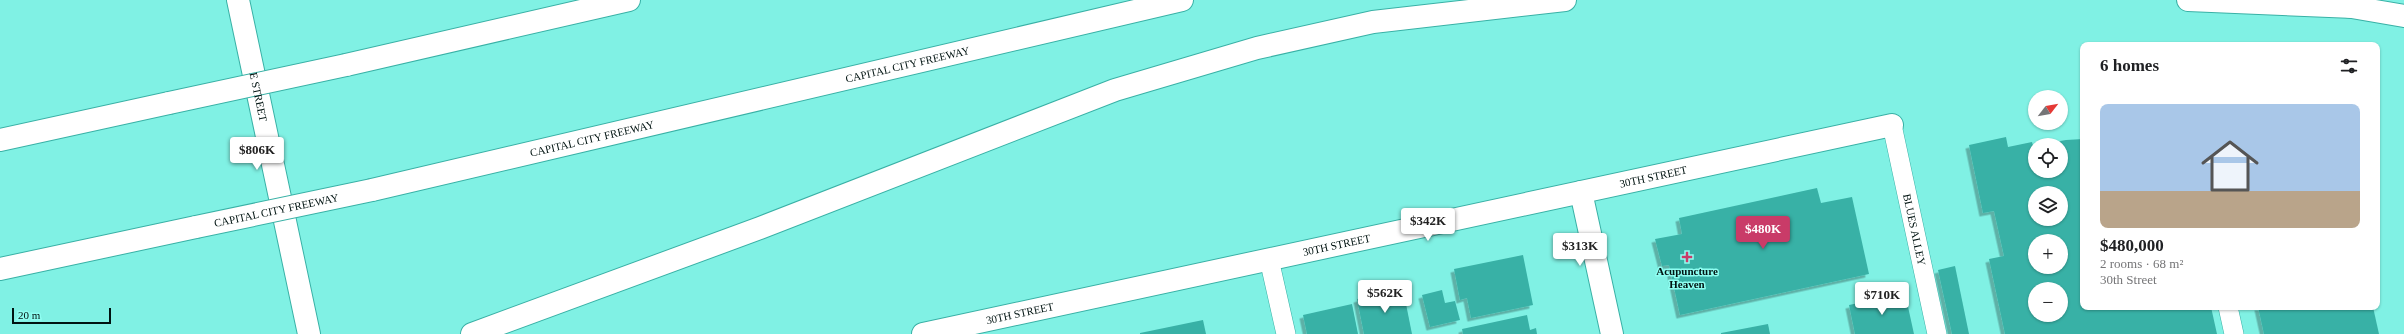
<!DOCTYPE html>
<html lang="en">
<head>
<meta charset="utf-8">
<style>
	body { margin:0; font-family:"Times New Roman",serif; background:#f2f2f2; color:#202124; height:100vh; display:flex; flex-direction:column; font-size:15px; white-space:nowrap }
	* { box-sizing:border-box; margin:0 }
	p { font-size:13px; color:#757577 }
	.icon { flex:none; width:22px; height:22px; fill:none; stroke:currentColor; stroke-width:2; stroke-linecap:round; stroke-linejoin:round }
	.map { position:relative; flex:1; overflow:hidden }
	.sheet { position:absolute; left:2080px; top:42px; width:300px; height:268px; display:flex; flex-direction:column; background:#fff; border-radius:8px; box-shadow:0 1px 3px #0004 }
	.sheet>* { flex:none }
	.needle { width:26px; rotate:59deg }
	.tools { position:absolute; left:2028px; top:90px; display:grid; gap:8px }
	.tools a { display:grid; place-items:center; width:40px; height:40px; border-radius:50%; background:#fff; box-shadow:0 1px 3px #0004; font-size:20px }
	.scale { position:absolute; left:12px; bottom:10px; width:99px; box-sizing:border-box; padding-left:4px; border:2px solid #001311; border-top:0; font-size:11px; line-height:14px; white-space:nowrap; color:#001311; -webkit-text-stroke:3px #8efef1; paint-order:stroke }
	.price { position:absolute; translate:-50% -34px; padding:0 9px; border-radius:4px; background:#fff; color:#222; font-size:13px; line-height:26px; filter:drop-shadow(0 1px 2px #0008) }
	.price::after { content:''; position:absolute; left:50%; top:24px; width:12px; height:9px; margin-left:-6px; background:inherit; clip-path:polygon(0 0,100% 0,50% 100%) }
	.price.active { background:#c93b68; color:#fff }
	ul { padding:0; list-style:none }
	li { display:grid; align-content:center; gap:8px; height:212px; padding:0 20px }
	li+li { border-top:1px solid #e0e0e0 }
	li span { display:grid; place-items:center; height:124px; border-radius:8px; color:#555 }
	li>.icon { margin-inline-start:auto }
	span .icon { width:72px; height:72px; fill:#fffc; stroke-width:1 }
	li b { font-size:17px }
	h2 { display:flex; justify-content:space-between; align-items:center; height:48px; padding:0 20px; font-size:17px }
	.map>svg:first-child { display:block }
	.building { fill:#39b1a6; fill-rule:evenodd; filter:url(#shadow) }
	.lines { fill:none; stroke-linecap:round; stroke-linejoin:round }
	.service-casing { stroke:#39b1a6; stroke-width:20 }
	.minor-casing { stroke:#39b1a6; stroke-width:24 }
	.tertiary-casing { stroke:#39b1a6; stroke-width:24 }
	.motorway-casing { stroke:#39b1a6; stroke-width:24 }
	.service { stroke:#fff; stroke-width:19 }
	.minor { stroke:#fff; stroke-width:22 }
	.tertiary { stroke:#fff; stroke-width:22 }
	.motorway { stroke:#fff; stroke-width:22 }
	.motorway-bridge-casing { stroke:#39b1a6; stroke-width:24; stroke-linecap:butt }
	.motorway-bridge { stroke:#fff; stroke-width:22 }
	.poi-dot { fill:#c93b68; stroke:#8efef1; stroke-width:1.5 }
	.labels { text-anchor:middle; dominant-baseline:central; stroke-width:3; stroke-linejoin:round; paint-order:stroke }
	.street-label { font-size:11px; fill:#001311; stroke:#8efef1 }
	.poi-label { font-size:11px; font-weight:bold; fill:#001311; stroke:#8efef1 }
</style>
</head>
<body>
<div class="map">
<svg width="2404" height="334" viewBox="0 0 2404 334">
	<defs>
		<filter id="shadow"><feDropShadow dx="-3.5" dy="3.5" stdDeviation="0" flood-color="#0004"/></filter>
	</defs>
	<rect width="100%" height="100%" fill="#80f1e4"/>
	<g class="building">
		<path d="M2006,137L2008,147L2032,142L2033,146H2035V171H2061V145L2042,144L2066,140L2083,139V307H2211L2217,334H2005L1989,259L2004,256L1994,211L1983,213L1969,145ZM2035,193H2061V219H2035ZM2035,241H2061V267H2035ZM2035,289H2061V315H2035Z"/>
		<polygon points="1817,188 1821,203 1852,197 1869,274 1680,315 1669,265 1662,266 1655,239 1682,234 1679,218"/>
		<polygon points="1523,255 1533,305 1471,318 1467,298 1460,300 1454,269"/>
		<polygon points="1955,266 1969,334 1952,334 1938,270"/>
		<polygon points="1403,289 1412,334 1364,334 1357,299"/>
		<polygon points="1442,290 1445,303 1455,301 1460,320 1430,327 1422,295"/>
		<polygon points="1905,293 1914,334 1855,334 1849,305"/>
		<polygon points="1352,304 1358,334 1307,334 1303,315"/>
		<polygon points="2258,307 2373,307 2379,334 2264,334"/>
		<polygon points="1527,315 1530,330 1536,328 1537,334 1463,334 1462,329"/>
		<polygon points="1203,320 1206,334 1140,334 1140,333"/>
		<polygon points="1768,324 1770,334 1721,334 1721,333"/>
	</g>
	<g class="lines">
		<defs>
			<g id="service">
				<path id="s1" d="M1892,125L1937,334"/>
				<polyline points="1269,259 1286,334"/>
				<polyline points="2228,307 2234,334"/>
			</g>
			<g id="minor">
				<polyline points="1581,192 1612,334"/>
				<path id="s2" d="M923,334L1892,125"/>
			</g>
			<g id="tertiary">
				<path id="s3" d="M238,0L309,334"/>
			</g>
			<g id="motorway">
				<polyline points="2188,0 2354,7"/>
				<polyline points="2340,5 2404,16"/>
				<polyline points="346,65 629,0"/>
				<polyline points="0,140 169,103"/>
				<path id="s4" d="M372,190L1182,0"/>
				<polyline points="0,269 196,227"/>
				<polyline points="472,334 760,228 1115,90 1257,48 1373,22 1565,0"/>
			</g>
		</defs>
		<use href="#service" class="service-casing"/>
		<use href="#minor" class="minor-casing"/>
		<use href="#tertiary" class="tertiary-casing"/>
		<use href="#motorway" class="motorway-casing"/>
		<use href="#service" class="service"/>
		<use href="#minor" class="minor"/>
		<use href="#tertiary" class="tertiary"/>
		<use href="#motorway" class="motorway"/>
		<defs>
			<g id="motorway-bridge">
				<polyline points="169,103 346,65"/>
				<path id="s5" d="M196,227L372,190"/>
			</g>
		</defs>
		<use href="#motorway-bridge" class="motorway-bridge-casing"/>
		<use href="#motorway-bridge" class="motorway-bridge"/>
	</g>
	<path class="poi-dot" d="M1685 251h4v4h4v4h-4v4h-4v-4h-4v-4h4z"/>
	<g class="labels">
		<g class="street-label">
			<text stroke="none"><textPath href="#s4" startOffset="550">CAPITAL CITY FREEWAY</textPath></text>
			<text stroke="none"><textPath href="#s3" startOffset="99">E STREET</textPath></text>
			<text stroke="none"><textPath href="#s4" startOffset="226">CAPITAL CITY FREEWAY</textPath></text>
			<text stroke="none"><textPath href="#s2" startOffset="747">30TH STREET</textPath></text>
			<text stroke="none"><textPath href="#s5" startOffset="82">CAPITAL CITY FREEWAY</textPath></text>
			<text stroke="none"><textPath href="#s1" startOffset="107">BLUES ALLEY</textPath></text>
			<text stroke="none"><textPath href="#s2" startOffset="423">30TH STREET</textPath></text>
			<text stroke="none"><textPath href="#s2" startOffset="99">30TH STREET</textPath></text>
		</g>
		<g class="poi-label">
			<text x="1687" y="271">Acupuncture<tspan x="1687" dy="13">Heaven</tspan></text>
		</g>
	</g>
</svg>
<div class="tools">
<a><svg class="needle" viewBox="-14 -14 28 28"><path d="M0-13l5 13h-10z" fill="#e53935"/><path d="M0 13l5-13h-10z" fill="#757577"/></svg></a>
<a><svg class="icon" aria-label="locate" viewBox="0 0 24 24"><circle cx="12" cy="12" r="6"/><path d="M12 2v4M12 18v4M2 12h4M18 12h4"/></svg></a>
<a><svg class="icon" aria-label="layers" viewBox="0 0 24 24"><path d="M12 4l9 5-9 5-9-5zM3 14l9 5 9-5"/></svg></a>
<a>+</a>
<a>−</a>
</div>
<div class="scale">20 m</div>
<b class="price" style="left:257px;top:171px">$806K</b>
<b class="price" style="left:1428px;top:242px">$342K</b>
<b class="price active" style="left:1763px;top:250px">$480K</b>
<b class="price" style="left:1580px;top:267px">$313K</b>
<b class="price" style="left:1385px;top:314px">$562K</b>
<b class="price" style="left:1882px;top:316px">$710K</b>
<section class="sheet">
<h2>6 homes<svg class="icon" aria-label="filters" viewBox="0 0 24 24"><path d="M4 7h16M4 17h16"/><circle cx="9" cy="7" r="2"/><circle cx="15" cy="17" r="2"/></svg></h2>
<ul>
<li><span style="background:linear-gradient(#a9c7e8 70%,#b9a48a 0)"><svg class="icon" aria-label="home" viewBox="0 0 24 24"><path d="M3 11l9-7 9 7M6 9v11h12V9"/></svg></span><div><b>$480,000</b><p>2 rooms · 68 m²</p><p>30th Street</p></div></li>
</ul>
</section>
</div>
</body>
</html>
